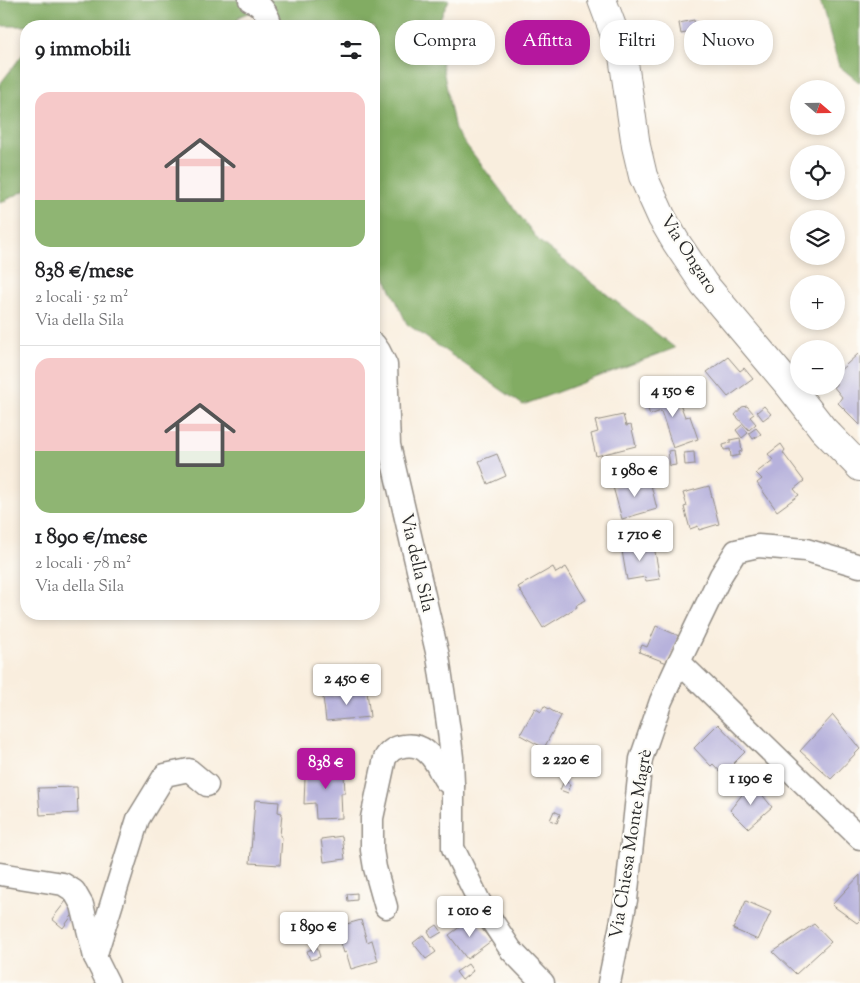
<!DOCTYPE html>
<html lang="it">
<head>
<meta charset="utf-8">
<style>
	body { margin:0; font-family:"Sorts Mill Goudy",serif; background:#f6f6f6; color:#202124; height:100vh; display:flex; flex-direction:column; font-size:19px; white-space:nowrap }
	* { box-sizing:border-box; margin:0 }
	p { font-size:16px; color:#757577 }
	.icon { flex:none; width:28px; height:28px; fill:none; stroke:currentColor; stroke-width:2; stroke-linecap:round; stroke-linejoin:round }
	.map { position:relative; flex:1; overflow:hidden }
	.drawer { position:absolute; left:20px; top:20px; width:360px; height:600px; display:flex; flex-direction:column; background:#fff; border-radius:20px; box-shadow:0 2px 8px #0003 }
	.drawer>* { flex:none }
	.hud { position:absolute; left:395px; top:20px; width:390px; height:45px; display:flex; gap:10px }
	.needle { width:32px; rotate:110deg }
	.fabs { position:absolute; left:790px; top:80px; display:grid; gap:10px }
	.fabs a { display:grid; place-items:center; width:55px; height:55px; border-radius:50%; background:#fff; box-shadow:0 2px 8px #0003; font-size:25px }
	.price { position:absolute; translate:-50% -42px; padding:0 11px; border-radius:5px; background:#fff; color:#222; font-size:16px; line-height:32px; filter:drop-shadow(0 1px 2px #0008) }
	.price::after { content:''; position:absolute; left:50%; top:30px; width:15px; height:11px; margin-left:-8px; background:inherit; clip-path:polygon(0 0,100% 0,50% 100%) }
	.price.active { background:#b5179e; color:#fff }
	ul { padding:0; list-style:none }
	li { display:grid; align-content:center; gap:10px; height:265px; padding:0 15px }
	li+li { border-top:1px solid #e0e0e0 }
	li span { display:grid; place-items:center; height:155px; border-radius:15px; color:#555 }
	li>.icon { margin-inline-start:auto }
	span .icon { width:90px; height:90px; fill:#fffc; stroke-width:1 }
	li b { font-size:21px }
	h2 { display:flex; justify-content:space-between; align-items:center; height:60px; padding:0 15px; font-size:21px }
	.tag { padding:0 18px; border-radius:20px; background:#fff; box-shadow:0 2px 8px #0003; font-size:18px; line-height:45px }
	.tag.active { background:#b5179e; color:#fff }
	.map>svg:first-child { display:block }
	.forest { fill:#82ac63; stroke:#566c47 }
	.building { fill:#b7b2dc }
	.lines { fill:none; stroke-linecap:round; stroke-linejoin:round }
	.minor-casing { stroke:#928c84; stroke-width:25 }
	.major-casing { stroke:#928c84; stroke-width:30 }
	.minor { stroke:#fff; stroke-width:22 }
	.major { stroke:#fff; stroke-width:28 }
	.labels { text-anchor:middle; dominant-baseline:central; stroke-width:4.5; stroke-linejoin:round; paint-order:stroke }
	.street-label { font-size:18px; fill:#2b2b2b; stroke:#fdfcf7 }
</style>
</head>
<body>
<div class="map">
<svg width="860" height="983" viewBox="0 0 860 983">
	<rect width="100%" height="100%" fill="#fdfcf7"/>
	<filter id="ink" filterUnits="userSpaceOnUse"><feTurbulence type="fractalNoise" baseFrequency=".02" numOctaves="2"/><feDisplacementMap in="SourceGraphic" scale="10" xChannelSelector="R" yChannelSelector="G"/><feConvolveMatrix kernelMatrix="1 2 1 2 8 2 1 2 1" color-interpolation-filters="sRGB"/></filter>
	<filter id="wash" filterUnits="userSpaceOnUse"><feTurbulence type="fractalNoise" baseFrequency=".0096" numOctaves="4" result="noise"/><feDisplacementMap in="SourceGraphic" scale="20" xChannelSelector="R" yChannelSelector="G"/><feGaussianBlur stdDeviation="1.12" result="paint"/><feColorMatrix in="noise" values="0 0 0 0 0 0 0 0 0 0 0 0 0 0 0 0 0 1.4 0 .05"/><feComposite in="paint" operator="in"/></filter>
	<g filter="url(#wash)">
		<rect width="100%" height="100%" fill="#f9eede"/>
		<g class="forest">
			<polygon points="0,0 449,0 435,29 455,130 539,241 675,348 523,405 407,324 374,253 374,26 270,26 262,7 238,17 237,26 0,26"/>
			<polygon points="820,0 860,0 860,83 839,66"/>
			<polygon points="26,50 26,190 0,203 0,84"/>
		</g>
		<g id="blocks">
			<g class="building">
				<polygon points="694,20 696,31 681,34 679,23"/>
				<polygon points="698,38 703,52 695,55 689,41"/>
				<polygon points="858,354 860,356 860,425 838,403 842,397 833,386 836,386 836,374"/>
				<polygon points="728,357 740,371 744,368 753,379 728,397 707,372"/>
				<polygon points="675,390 685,417 690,416 698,439 673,448 661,411 650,415 645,401"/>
				<polygon points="747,406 754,414 750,417 756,424 749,430 735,415 742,407"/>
				<polygon points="764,406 771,414 763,420 757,412"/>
				<polygon points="623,415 626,426 631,425 636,446 596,456 591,434 598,432 595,421"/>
				<polygon points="742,425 748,433 742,438 736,430"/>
				<polygon points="756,428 761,434 753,439 749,433"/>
				<polygon points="740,438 742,451 739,452 740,455 731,457 730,449 724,450 723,445 730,443 730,440"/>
				<polygon points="781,444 785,450 783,453 804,481 794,489 799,495 777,511 757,483 762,479 756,473 773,460 768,454"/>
				<polygon points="674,450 676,465 670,466 668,451"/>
				<polygon points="694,452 695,464 685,465 684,453"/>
				<polygon points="497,454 506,476 488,484 479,461"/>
				<polygon points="649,477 657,509 622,519 613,487"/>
				<polygon points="709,486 719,524 699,530 698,526 690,529 684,507 687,506 683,493"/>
				<polygon points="637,543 638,549 654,546 660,579 646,581 645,577 627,580 621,545"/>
				<polygon points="553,567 556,573 566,567 586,600 576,605 577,607 543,628 518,587"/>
				<polygon points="656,626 679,636 667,663 639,652 642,645 647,647"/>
				<polygon points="367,691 370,717 326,721 323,697"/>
				<polygon points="544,706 561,716 544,748 520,735 535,708 541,712"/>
				<polygon points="833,715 860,749 831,779 800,751"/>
				<polygon points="718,724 745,752 732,765 735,767 725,777 713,764 711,766 694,748"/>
				<polygon points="317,756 332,758 333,773 344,773 345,793 341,793 342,818 316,819 315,803 304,804 305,778 320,777 320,774 317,774"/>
				<polygon points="564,781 571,784 568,793 560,790"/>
				<polygon points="752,782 772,807 748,828 730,810"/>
				<polygon points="77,787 78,813 40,815 38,788"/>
				<polygon points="255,800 279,802 278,812 282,813 280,836 282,837 280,865 250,863"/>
				<polygon points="554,811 560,814 557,823 550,820"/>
				<polygon points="342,836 345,859 324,862 321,839"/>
				<polygon points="860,875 860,920 857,923 832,905"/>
				<polygon points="357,893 357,900 348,901 347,894"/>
				<polygon points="66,901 77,909 63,928 52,919"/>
				<polygon points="746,901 771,912 758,940 733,929"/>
				<polygon points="473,917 491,941 467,959 449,935"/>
				<polygon points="361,920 367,942 372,940 378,961 351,969 346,952 344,953 336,927"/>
				<polygon points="814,924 831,942 796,974 773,952"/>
				<polygon points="437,925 442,932 432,938 428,931"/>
				<polygon points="423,935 436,952 426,959 413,943"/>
				<polygon points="317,947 320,957 310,960 307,951"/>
				<polygon points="468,964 473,971 462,980 456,972"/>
			</g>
		</g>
	</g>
	<g filter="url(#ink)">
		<use href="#blocks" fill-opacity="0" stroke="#928c84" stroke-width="1"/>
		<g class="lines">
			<defs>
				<g id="minor">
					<path d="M250,0C262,5 268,13 271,26"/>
					<polyline points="374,344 379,351 386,365 389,445 438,656 449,731 452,758 453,785 453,848 479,901 511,950 543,983"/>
					<polyline points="679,662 860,838"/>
					<polyline points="0,874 63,884 74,891 82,905 95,957 108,983"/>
					<path d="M386,907L375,868L372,850V818L385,758C390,750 395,747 404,746C423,743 433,756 440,771C442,774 444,779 446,781C448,783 451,784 453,785"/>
					<polyline points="95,957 138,819 165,775 189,770 207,785"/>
					<polyline points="609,983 626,900 641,759 661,701 679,662 721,575 736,551 758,546 806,550 860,566"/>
				</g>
				<polyline id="major" points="602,0 623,56 636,146 643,176 662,218 676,242 704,284 788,384 823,429 860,467"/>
			</defs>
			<use href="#minor" class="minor-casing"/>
			<use href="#major" class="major-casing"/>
			<use href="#minor" class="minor"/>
			<use href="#major" class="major"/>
		</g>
	</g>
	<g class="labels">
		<g class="street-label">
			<text transform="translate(688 255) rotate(57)">Via Ongaro</text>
			<text transform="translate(416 563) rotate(77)">Via della Sila</text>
			<text transform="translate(632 844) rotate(-81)">Via Chiesa Monte Magrè</text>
		</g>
	</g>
</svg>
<div class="fabs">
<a><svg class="needle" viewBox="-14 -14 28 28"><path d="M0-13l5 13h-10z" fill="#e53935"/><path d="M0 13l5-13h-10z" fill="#757577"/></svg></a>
<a><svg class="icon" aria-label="locate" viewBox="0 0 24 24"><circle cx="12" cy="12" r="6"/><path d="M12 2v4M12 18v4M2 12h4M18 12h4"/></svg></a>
<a><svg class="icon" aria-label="layers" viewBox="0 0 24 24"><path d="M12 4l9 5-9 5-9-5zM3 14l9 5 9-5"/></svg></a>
<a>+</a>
<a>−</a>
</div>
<b class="price" style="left:673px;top:418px">4 150 €</b>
<b class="price" style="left:635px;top:498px">1 980 €</b>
<b class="price" style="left:640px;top:562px">1 710 €</b>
<b class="price" style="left:347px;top:706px">2 450 €</b>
<b class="price" style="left:566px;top:787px">2 220 €</b>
<b class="price active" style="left:326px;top:790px">838 €</b>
<b class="price" style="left:751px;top:806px">1 190 €</b>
<b class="price" style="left:470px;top:938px">1 010 €</b>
<b class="price" style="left:314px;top:954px">1 890 €</b>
<div class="hud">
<a class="tag">Compra</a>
<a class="tag active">Affitta</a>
<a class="tag">Filtri</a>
<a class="tag">Nuovo</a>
</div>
<section class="drawer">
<h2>9 immobili<svg class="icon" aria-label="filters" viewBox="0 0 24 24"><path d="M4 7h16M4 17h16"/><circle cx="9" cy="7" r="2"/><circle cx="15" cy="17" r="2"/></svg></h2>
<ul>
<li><span style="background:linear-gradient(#f6c9c9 70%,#8fb573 0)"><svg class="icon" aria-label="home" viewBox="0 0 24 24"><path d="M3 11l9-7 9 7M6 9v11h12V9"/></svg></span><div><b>838 €/mese</b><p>2 locali · 52 m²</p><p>Via della Sila</p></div></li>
<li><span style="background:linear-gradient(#f6c9c9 60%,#8fb573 0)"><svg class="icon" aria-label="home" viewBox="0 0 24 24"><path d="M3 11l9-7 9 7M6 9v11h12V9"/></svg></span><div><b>1 890 €/mese</b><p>2 locali · 78 m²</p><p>Via della Sila</p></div></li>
</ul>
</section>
</div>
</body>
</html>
